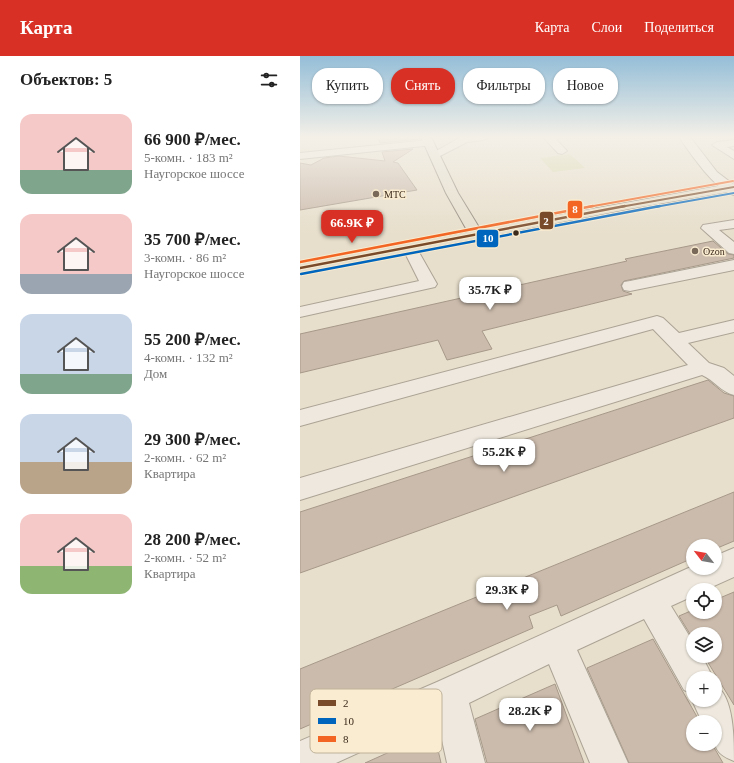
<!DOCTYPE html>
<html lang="ru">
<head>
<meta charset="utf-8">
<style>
	body { margin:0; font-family:"Times New Roman",serif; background:#f2f2f2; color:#222; height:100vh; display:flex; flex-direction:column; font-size:15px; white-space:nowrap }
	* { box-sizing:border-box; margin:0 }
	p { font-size:13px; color:#767676 }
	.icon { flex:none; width:22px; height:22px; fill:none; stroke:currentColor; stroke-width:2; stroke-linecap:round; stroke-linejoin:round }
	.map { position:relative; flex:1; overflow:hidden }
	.details { display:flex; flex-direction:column; background:#fff; width:300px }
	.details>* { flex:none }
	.banner { position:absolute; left:12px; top:12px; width:362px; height:36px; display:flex; gap:8px }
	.needle { width:26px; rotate:301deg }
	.fabs { position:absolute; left:386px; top:483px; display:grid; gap:8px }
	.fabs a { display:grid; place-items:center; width:36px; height:36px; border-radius:50%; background:#fff; box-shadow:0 1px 3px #0004; font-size:20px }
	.price { position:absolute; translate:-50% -34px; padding:0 9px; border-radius:8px; background:#fff; color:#222; font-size:13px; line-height:26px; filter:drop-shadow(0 1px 2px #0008) }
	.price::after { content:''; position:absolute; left:50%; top:24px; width:12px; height:9px; margin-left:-6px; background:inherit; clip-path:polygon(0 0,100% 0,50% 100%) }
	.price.selected { background:#d93025; color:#fff }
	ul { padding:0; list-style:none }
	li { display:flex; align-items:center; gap:12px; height:100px; padding:0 20px }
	li span { display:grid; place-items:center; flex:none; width:112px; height:80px; border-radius:12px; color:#555 }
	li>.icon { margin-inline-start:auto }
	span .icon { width:48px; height:48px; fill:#fffc; stroke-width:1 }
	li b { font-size:17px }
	h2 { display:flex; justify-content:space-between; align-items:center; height:48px; padding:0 20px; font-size:17px }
	.chip { padding:0 14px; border-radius:16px; background:#fff; box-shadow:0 1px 3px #0004; font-size:14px; line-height:36px }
	.chip.selected { background:#d93025; color:#fff }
	header { display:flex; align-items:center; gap:24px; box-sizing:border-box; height:56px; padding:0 20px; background:#d93025; color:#fff }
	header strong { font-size:19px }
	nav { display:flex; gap:22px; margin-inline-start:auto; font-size:14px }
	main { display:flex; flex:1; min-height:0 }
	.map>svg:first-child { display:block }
	.green { fill:#d8d7ac }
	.building { fill:#cbbbac; stroke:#a7998a }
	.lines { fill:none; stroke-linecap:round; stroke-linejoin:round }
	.minor-casing { stroke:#aca395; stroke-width:2 }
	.major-casing { stroke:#91887b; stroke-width:2 }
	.minor { fill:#eee8de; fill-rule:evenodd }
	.major { fill:#e6dfce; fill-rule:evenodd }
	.bus-1-far1-casing { stroke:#f9ecd0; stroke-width:3.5 }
	.bus-1-casing { stroke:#f9ecd0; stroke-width:4.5 }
	.bus-2-far1-casing { stroke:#f9ecd0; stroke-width:3.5 }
	.bus-2-casing { stroke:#f9ecd0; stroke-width:4.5 }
	.bus-3-far1-casing { stroke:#f9ecd0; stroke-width:3.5 }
	.bus-3-casing { stroke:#f9ecd0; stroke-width:4.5 }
	.bus-1-far1 { stroke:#7a4b2a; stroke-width:2 }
	.bus-1 { stroke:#7a4b2a; stroke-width:2.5 }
	.bus-2-far1 { stroke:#0065bd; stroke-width:2 }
	.bus-2 { stroke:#0065bd; stroke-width:2.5 }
	.bus-3-far1 { stroke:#f26522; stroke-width:2 }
	.bus-3 { stroke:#f26522; stroke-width:2.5 }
	.poi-dot { fill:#786959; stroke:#f9ecd0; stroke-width:1.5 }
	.bus-dot { fill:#3c2a1b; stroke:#f9ecd0; stroke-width:1.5 }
	.labels { text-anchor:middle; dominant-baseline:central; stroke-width:3; stroke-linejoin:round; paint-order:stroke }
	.far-poi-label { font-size:10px; fill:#3c2a1b; stroke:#f9ecd0; text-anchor:start }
	.key { fill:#f9ecd0; stroke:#c0b29a; stroke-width:1 }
	.key-label { font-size:11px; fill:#3c2a1b }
	.line-badge { stroke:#f9ecd0; stroke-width:1.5 }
	.badge-label { font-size:11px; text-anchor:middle; font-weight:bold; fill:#fff }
</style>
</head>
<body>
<header>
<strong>Карта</strong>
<nav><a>Карта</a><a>Слои</a><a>Поделиться</a></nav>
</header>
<main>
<section class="details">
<h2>Объектов: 5<svg class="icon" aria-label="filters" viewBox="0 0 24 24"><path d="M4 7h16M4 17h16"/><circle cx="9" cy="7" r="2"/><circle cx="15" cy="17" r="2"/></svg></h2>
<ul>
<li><span style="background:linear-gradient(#f6c9c9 70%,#7fa58c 0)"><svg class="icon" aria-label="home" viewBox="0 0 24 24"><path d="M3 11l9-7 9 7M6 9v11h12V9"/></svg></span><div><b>66 900 ₽/мес.</b><p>5-комн. · 183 m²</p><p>Наугорское шоссе</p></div></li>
<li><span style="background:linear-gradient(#f6c9c9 75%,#9aa5b1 0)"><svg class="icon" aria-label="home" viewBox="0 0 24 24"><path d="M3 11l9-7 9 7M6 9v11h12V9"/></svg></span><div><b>35 700 ₽/мес.</b><p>3-комн. · 86 m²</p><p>Наугорское шоссе</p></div></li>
<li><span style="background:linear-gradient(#c9d6e8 75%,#7fa58c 0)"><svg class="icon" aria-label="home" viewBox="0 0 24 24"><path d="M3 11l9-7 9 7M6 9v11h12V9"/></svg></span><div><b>55 200 ₽/мес.</b><p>4-комн. · 132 m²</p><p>Дом</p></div></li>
<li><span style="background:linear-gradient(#c9d6e8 60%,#b9a48a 0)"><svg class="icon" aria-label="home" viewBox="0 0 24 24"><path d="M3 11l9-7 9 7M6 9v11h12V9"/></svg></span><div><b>29 300 ₽/мес.</b><p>2-комн. · 62 m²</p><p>Квартира</p></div></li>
<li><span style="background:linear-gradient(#f6c9c9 65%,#8fb573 0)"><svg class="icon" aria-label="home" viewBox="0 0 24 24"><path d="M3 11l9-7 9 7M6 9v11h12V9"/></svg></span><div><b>28 200 ₽/мес.</b><p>2-комн. · 52 m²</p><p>Квартира</p></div></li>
</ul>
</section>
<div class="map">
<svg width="434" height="707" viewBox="0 0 434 707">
	<rect width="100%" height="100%" fill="#e7decb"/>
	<polygon class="green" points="270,98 285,112 253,116 240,102"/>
	<g class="building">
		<polygon points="78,81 120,81 120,83 80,87"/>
		<polygon points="113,93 93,106 98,107 117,134 0,154 0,107 11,109 24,102 39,100 85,105 82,96"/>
		<polygon points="413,185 428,198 434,199 434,202 324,225 321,229 323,235 332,238 182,275 192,293 147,304 138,284 0,317 0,278 327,205 325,203"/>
		<polygon points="408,324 424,337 434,340 434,362 0,517 0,456"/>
		<polygon points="434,436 434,485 415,493 415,490 393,490 393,502 261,560 257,549 229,560 233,572 0,673 0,613"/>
		<polygon points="434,536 434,649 404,600 415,600 415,578 393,578 393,583 379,560 393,554 393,556 415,556 415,544"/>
		<polygon points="353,583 400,666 393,666 393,688 412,688 423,707 329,707 287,612"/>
		<polygon points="255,628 284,707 187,707 175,663"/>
		<polygon points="134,676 141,707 65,707"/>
	</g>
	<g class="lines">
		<defs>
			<g id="minor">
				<polygon points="161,81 189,81 184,84 167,86 138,101 134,102 129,99"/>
				<polygon points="243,81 254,81 267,95 262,98 258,97"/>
				<path d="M379,81H390L417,116L434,129V139C415,134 390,97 379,81Z"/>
				<polygon points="129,84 134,87 133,89 0,103 0,97"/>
				<polygon points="434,84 434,90 427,91 434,95 434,103 412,89 417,86"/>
				<polygon points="434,164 434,172 419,174 434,186 434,198 429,197 401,172 403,169"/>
				<polygon points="109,187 114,188 116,191 137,228 135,231 0,261 0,251 119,225 102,191 104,188"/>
				<polygon points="434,204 434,214 330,235 324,234 322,230 324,226 330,225"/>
				<path d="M357,260L363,262L379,277L434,264V276L388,287L409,307L424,312L434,320V339C421,336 414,324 402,319L0,444V422L388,309L353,273L0,370V354Z"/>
				<polygon points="434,492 434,521 405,534 393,534 393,540 371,550 393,586 393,600 402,600 413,622 393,622 393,638 384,634 344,563 277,594 328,707 290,707 249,608 169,647 185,707 147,707 137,661 36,707 0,707 0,685 137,626 393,510 393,512 415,512 415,500"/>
				<path d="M415,629C434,640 434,683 434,705C411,696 415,688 415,666H402L392,644L393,641V644H415Z"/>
			</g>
			<polygon id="major" points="121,81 131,81 158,137 180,173 434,127 434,135 329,153 0,217 0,207 168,176 146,137"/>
		</defs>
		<use href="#minor" class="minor-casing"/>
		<use href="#major" class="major-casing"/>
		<use href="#minor" class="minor"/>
		<use href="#major" class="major"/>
		<defs>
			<polyline id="bus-1-far1" points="320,151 434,131"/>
			<polyline id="bus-1" points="0,212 325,150"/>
			<polyline id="bus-2-far1" points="355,151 434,137"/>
			<polyline id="bus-2" points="1,218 360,150"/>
			<polyline id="bus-3-far1" points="288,151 433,125"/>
			<polyline id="bus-3" points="0,206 293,150"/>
		</defs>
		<use href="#bus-1-far1" class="bus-1-far1-casing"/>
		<use href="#bus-1" class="bus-1-casing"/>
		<use href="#bus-2-far1" class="bus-2-far1-casing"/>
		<use href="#bus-2" class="bus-2-casing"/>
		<use href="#bus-3-far1" class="bus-3-far1-casing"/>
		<use href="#bus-3" class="bus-3-casing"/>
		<use href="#bus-1-far1" class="bus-1-far1"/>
		<use href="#bus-1" class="bus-1"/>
		<use href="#bus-2-far1" class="bus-2-far1"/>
		<use href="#bus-2" class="bus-2"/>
		<use href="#bus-3-far1" class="bus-3-far1"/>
		<use href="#bus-3" class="bus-3"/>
	</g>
	<linearGradient id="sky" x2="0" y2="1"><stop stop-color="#94bed8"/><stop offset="0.45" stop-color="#f4f0e8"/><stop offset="1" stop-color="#f4f0e8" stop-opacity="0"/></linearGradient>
	<rect width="434" height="180" fill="url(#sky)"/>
	<g class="poi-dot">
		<circle cx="76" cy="138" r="4"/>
		<circle cx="395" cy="195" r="4"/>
	</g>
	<circle class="bus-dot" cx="216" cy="177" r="3.5"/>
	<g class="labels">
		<g class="far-poi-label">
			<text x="84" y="138">МТС</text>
			<text x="403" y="195">Ozon</text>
		</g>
	</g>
	<rect x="10" y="633" width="132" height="64" rx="6" class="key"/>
	<rect x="18" y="644" width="18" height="6" fill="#7a4b2a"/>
	<rect x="18" y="662" width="18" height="6" fill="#0065bd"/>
	<rect x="18" y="680" width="18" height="6" fill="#f26522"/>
	<g class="key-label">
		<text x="43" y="651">2</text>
		<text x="43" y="669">10</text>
		<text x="43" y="687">8</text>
	</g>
	<g class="line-badge">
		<rect x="267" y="144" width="16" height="19" rx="4" fill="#f26522"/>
		<rect x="239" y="155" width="15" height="19" rx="4" fill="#7a4b2a"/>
		<rect x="176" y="173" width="23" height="19" rx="4" fill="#0065bd"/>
	</g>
	<g class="badge-label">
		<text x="275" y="157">8</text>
		<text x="246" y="169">2</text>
		<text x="188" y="186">10</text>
	</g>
</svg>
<div class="fabs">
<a><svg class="needle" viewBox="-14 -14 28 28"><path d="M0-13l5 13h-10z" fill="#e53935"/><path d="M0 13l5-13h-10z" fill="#767676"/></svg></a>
<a><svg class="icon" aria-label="locate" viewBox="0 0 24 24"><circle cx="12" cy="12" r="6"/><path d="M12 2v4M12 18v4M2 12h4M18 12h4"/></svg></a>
<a><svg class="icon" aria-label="layers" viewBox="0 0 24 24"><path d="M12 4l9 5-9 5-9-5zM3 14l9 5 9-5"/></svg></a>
<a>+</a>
<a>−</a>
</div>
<b class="price selected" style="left:52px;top:188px">66.9K ₽</b>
<b class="price" style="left:190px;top:255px">35.7K ₽</b>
<b class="price" style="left:204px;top:417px">55.2K ₽</b>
<b class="price" style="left:207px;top:555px">29.3K ₽</b>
<b class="price" style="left:230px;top:676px">28.2K ₽</b>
<div class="banner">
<a class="chip">Купить</a>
<a class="chip selected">Снять</a>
<a class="chip">Фильтры</a>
<a class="chip">Новое</a>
</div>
</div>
</main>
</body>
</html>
